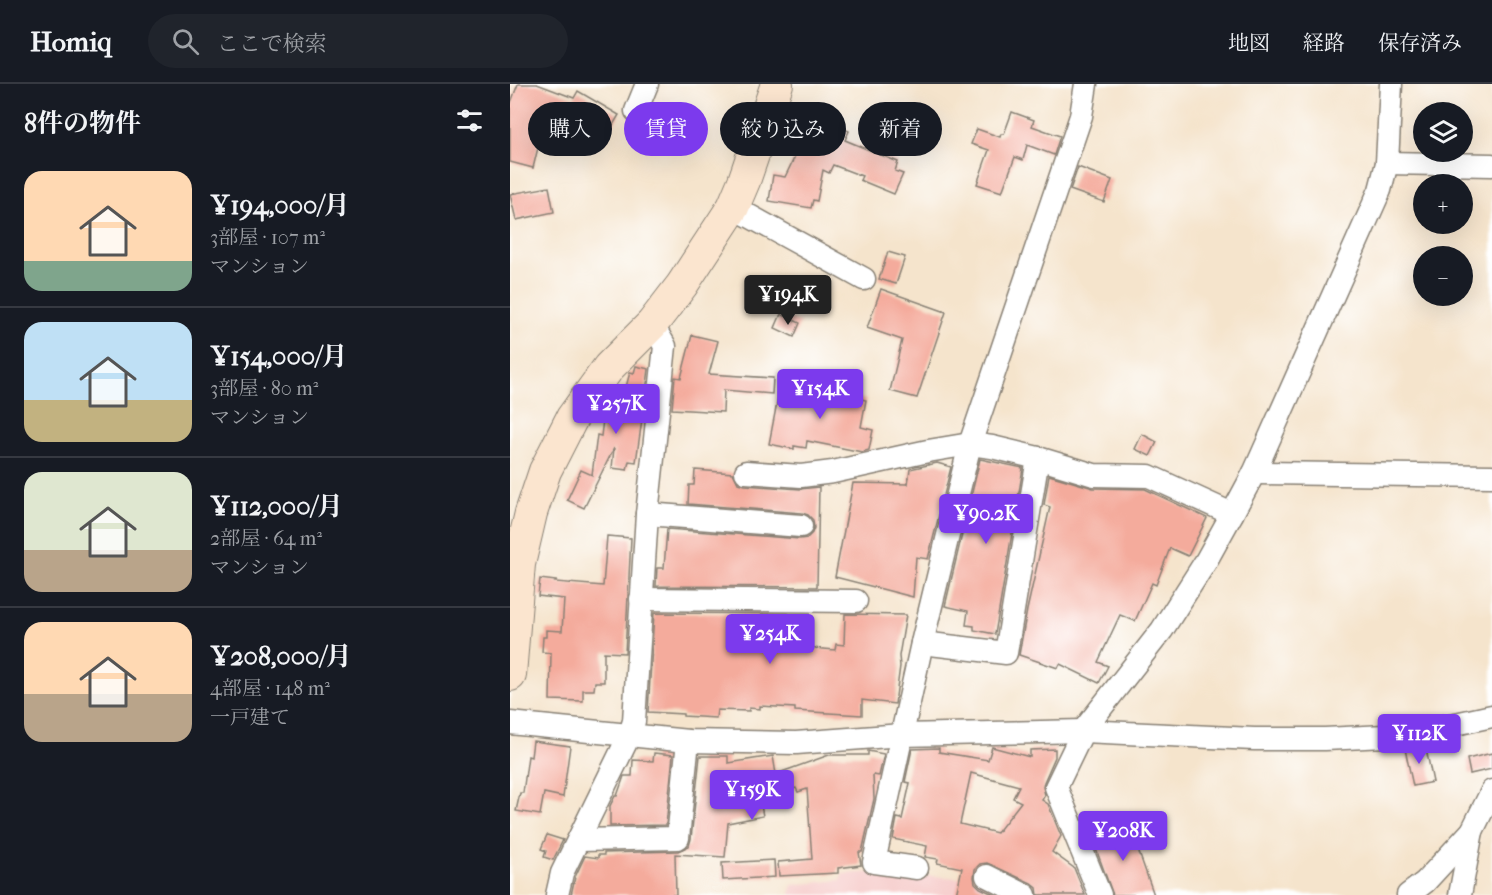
<!DOCTYPE html>
<html lang="ja">
<head>
<meta charset="utf-8">
<style>
	body { margin:0; font-family:"IM FELL French Canon","Noto Serif JP",serif; background:#20242c; color:#f1f3f6; height:100vh; display:flex; flex-direction:column; font-size:22px; white-space:nowrap }
	* { box-sizing:border-box; margin:0 }
	p { font-size:20px; color:#9ea1a6 }
	.icon { flex:none; width:33px; height:33px; fill:none; stroke:currentColor; stroke-width:2; stroke-linecap:round; stroke-linejoin:round }
	.map { position:relative; flex:1; overflow:hidden }
	.details { display:flex; flex-direction:column; background:#171b24; width:510px }
	.details>* { flex:none }
	.guide { position:absolute; left:18px; top:18px; width:570px; height:54px; display:flex; gap:12px }
	.tools { position:absolute; left:903px; top:18px; display:grid; gap:12px }
	.tools a { display:grid; place-items:center; width:60px; height:60px; border-radius:50%; background:#171b24; box-shadow:0 6px 24px #0002; font-size:30px }
	.price { position:absolute; translate:-50% -51px; padding:0 14px; border-radius:6px; background:#7c3aed; color:#fff; font-size:20px; line-height:39px; filter:drop-shadow(0 2px 3px #0008) }
	.price::after { content:''; position:absolute; left:50%; top:36px; width:18px; height:14px; margin-left:-9px; background:inherit; clip-path:polygon(0 0,100% 0,50% 100%) }
	.price.active { background:#222; color:#fff }
	ul { padding:0; list-style:none }
	li { display:flex; align-items:center; gap:18px; height:150px; padding:0 24px }
	li+li { border-top:2px solid #363941 }
	li span { display:grid; place-items:center; flex:none; width:168px; height:120px; border-radius:18px; color:#555 }
	li>.icon { margin-inline-start:auto }
	span .icon { width:72px; height:72px; fill:#fffc; stroke-width:1 }
	li b { font-size:26px }
	h2 { display:flex; justify-content:space-between; align-items:center; height:72px; padding:0 24px; font-size:26px }
	.pill { padding:0 21px; border-radius:27px; background:#171b24; box-shadow:0 6px 24px #0002; font-size:21px; line-height:54px }
	.pill.active { background:#7c3aed; color:#fff }
	header { display:flex; align-items:center; gap:36px; box-sizing:border-box; height:84px; padding:0 30px; background:#171b24; border-bottom:2px solid #363941 }
	header strong { font-size:28px }
	nav { display:flex; gap:33px; margin-inline-start:auto; font-size:21px }
	.search { width:420px; height:54px; background:#20242c; display:flex; align-items:center; gap:15px; box-sizing:border-box; padding:0 21px; border-radius:33px; color:#9ea1a6; font-size:22px }
	main { display:flex; flex:1; min-height:0 }
	.map>svg:first-child { display:block }
	.built { fill:#f7d0cf }
	.building { fill:#f4ab9c; fill-rule:evenodd }
	.lines { fill:none; stroke-linecap:round; stroke-linejoin:round }
	.street-casing { stroke:#888074; stroke-width:25 }
	.secondary-casing { stroke:#888074; stroke-width:34 }
	.street { stroke:#fff; stroke-width:22 }
	.secondary { stroke:#fbe5cf; stroke-width:32 }
</style>
</head>
<body>
<header>
<strong>Homiq</strong>
<div class="search"><svg class="icon" aria-label="search" viewBox="0 0 24 24"><circle cx="10" cy="10" r="6"/><path d="M15 15l6 6"/></svg>ここで検索</div>
<nav><a>地図</a><a>経路</a><a>保存済み</a></nav>
</header>
<main>
<section class="details">
<h2>8件の物件<svg class="icon" aria-label="filters" viewBox="0 0 24 24"><path d="M4 7h16M4 17h16"/><circle cx="9" cy="7" r="2"/><circle cx="15" cy="17" r="2"/></svg></h2>
<ul>
<li><span style="background:linear-gradient(#ffd9b3 75%,#7fa58c 0)"><svg class="icon" aria-label="home" viewBox="0 0 24 24"><path d="M3 11l9-7 9 7M6 9v11h12V9"/></svg></span><div><b>¥194,000/月</b><p>3部屋 · 107 m²</p><p>マンション</p></div></li>
<li><span style="background:linear-gradient(#bfe0f5 65%,#c2b280 0)"><svg class="icon" aria-label="home" viewBox="0 0 24 24"><path d="M3 11l9-7 9 7M6 9v11h12V9"/></svg></span><div><b>¥154,000/月</b><p>3部屋 · 80 m²</p><p>マンション</p></div></li>
<li><span style="background:linear-gradient(#dfe7d0 65%,#b9a48a 0)"><svg class="icon" aria-label="home" viewBox="0 0 24 24"><path d="M3 11l9-7 9 7M6 9v11h12V9"/></svg></span><div><b>¥112,000/月</b><p>2部屋 · 64 m²</p><p>マンション</p></div></li>
<li><span style="background:linear-gradient(#ffd9b3 60%,#b9a48a 0)"><svg class="icon" aria-label="home" viewBox="0 0 24 24"><path d="M3 11l9-7 9 7M6 9v11h12V9"/></svg></span><div><b>¥208,000/月</b><p>4部屋 · 148 m²</p><p>一戸建て</p></div></li>
</ul>
</section>
<div class="map">
<svg width="982" height="811" viewBox="0 0 982 811">
	<rect width="100%" height="100%" fill="#fff"/>
	<filter id="ink" filterUnits="userSpaceOnUse"><feTurbulence type="fractalNoise" baseFrequency=".0167" numOctaves="2"/><feDisplacementMap in="SourceGraphic" scale="12" xChannelSelector="R" yChannelSelector="G"/><feConvolveMatrix kernelMatrix="1 2 1 2 8 2 1 2 1" color-interpolation-filters="sRGB"/></filter>
	<filter id="wash" filterUnits="userSpaceOnUse"><feTurbulence type="fractalNoise" baseFrequency=".008" numOctaves="4" result="noise"/><feDisplacementMap in="SourceGraphic" scale="24" xChannelSelector="R" yChannelSelector="G"/><feGaussianBlur stdDeviation="1.35" result="paint"/><feColorMatrix in="noise" values="0 0 0 0 0 0 0 0 0 0 0 0 0 0 0 0 0 1.4 0 .05"/><feComposite in="paint" operator="in"/></filter>
	<g filter="url(#wash)">
		<rect width="100%" height="100%" fill="#f5e4cc"/>
		<polygon class="built" points="367,788 476,796 472,811 280,811 282,801 331,796 332,790"/>
		<g id="blocks">
			<g class="building">
				<polygon points="8,0 27,0 64,14 68,7 109,31 94,56 43,26 39,37 35,35 23,84 0,78 0,21"/>
				<polygon points="502,28 524,36 522,42 550,52 544,71 517,61 513,76 505,73 492,108 467,100 479,66 461,60 467,45 490,53 491,50 494,50"/>
				<polygon points="305,31 339,47 335,56 388,78 385,87 393,90 384,110 350,96 352,92 323,81 319,89 313,86 307,117 303,116 301,124 259,117 263,91 275,93"/>
				<polygon points="568,83 602,96 594,118 560,106"/>
				<polygon points="39,103 44,128 6,136 0,110"/>
				<polygon points="378,168 395,173 386,200 369,195"/>
				<polygon points="371,205 436,228 407,314 380,307 392,256 357,244"/>
				<polygon points="271,230 290,239 284,253 265,244"/>
				<polygon points="182,251 208,257 199,290 263,294 262,310 214,306 213,328 162,325 165,293 171,294"/>
				<polygon points="126,282 139,285 126,378 119,377 117,386 102,384 104,364 74,424 57,416 71,386 82,391 87,351 91,352 93,336 97,337 101,310 114,311 120,288 124,289"/>
				<polygon points="270,303 298,308 299,304 356,316 351,343 363,346 359,366 352,368 297,357 296,364 284,362 284,365 259,360"/>
				<polygon points="632,350 647,358 640,372 625,365"/>
				<polygon points="470,375 513,384 485,550 464,546 464,542 456,541 458,527 435,522"/>
				<polygon points="427,379 441,383 418,475 406,473 403,513 325,493 343,399 398,400 400,385"/>
				<polygon points="185,386 223,389 228,399 235,401 290,405 309,403 307,503 146,502 147,484 154,484 157,445 290,455 297,454 302,449 304,444 303,436 298,431 292,429 178,420 179,401 184,401"/>
				<polygon points="539,391 583,404 635,405 697,434 678,472 660,464 646,501 642,499 625,537 610,531 588,578 598,582 589,599 550,580 548,584 509,571 517,526 540,423 534,421"/>
				<polygon points="97,452 121,454 115,569 94,568 94,598 85,598 84,606 73,606 73,617 40,616 41,569 32,568 33,553 36,553 36,546 52,547 54,515 28,512 30,495 46,497 45,498 93,502"/>
				<polygon points="144,529 278,530 279,562 325,566 326,560 334,561 335,530 396,531 389,572 390,582 385,620 352,616 352,631 285,627 285,624 250,622 250,625 239,624 239,627 207,626 206,634 173,632 173,630 138,628"/>
				<polygon points="23,657 60,662 53,713 34,709 30,731 6,727 10,709 13,709 18,672 21,673"/>
				<polygon points="915,660 923,698 903,702 895,665"/>
				<path d="M482,663L520,673V666L545,665V673L534,698L533,703L535,711L532,716L538,720L551,752L542,768L564,784L575,811H528L527,804L521,799L477,779L470,780L465,785L464,793L465,799L470,804L485,811H446L452,784L427,779L428,775L415,773L417,762L383,755L387,734L392,735L400,699L395,698L402,665L429,664V668L478,676ZM461,689L509,702L503,714L511,718L487,749L450,740Z"/>
				<polygon points="358,667 374,670 369,692 363,691 364,715 352,768 349,768 351,781 328,784 328,789 269,792 268,778 302,775 297,705 288,708 286,704 249,711 253,732 218,739 215,773 165,770 166,811 61,811 65,793 75,772 88,774 88,771 94,771 94,769 168,767 179,762 181,755 190,672 218,672 218,679 263,672 266,690 319,671 358,671"/>
				<polygon points="144,669 163,671 156,741 100,742 100,722 105,712 107,712 114,692 122,692 123,676 143,677"/>
				<polygon points="982,669 982,685 960,690 957,675"/>
				<polygon points="623,740 630,762 627,763 644,811 603,811 582,754"/>
				<polygon points="37,751 53,756 43,776 34,773 36,767 31,765"/>
				<polygon points="264,776 265,793 213,796 212,779"/>
			</g>
		</g>
	</g>
	<g filter="url(#ink)">
		<use href="#blocks" fill-opacity="0" stroke="#888074" stroke-width="1.5"/>
		<g class="lines">
			<defs>
				<g id="street">
					<polyline points="126,27 137,0"/>
					<polyline points="877,79 982,81"/>
					<polyline points="223,123 354,195"/>
					<polyline points="236,388 291,392 323,388 418,367 460,360 482,363 528,374 584,391 639,392 722,430"/>
					<polyline points="744,389 982,392"/>
					<polyline points="137,430 291,442"/>
					<polyline points="131,515 346,517"/>
					<polyline points="412,559 496,569 528,374"/>
					<polyline points="0,639 178,657 286,659 392,651 573,647 744,655 815,655 895,651 982,632"/>
					<polyline points="70,756 168,754 178,657"/>
					<polyline points="407,784 364,778 412,559 460,360 571,32 576,0"/>
					<polyline points="477,792 515,811"/>
					<polyline points="47,811 52,789 120,650 124,637 137,430 155,262 142,240"/>
					<polyline points="590,811 546,703 573,647 652,546 696,477 722,430 744,389 870,106 877,79 881,0"/>
					<polyline points="898,811 915,798 962,747 982,707"/>
					<polyline points="950,811 962,747"/>
				</g>
				<polyline id="secondary" points="0,591 9,480 21,429 35,387 62,334 99,283 142,240 172,201 223,123 234,97 267,0"/>
			</defs>
			<use href="#street" class="street-casing"/>
			<use href="#secondary" class="secondary-casing"/>
			<use href="#street" class="street"/>
			<use href="#secondary" class="secondary"/>
		</g>
	</g>
</svg>
<div class="tools">
<a><svg class="icon" aria-label="layers" viewBox="0 0 24 24"><path d="M12 4l9 5-9 5-9-5zM3 14l9 5 9-5"/></svg></a>
<a>+</a>
<a>−</a>
</div>
<b class="price active" style="left:278px;top:242px">¥194K</b>
<b class="price" style="left:310px;top:336px">¥154K</b>
<b class="price" style="left:106px;top:351px">¥257K</b>
<b class="price" style="left:476px;top:461px">¥90.2K</b>
<b class="price" style="left:260px;top:581px">¥254K</b>
<b class="price" style="left:909px;top:681px">¥112K</b>
<b class="price" style="left:242px;top:737px">¥159K</b>
<b class="price" style="left:613px;top:778px">¥208K</b>
<div class="guide">
<a class="pill">購入</a>
<a class="pill active">賃貸</a>
<a class="pill">絞り込み</a>
<a class="pill">新着</a>
</div>
</div>
</main>
</body>
</html>
